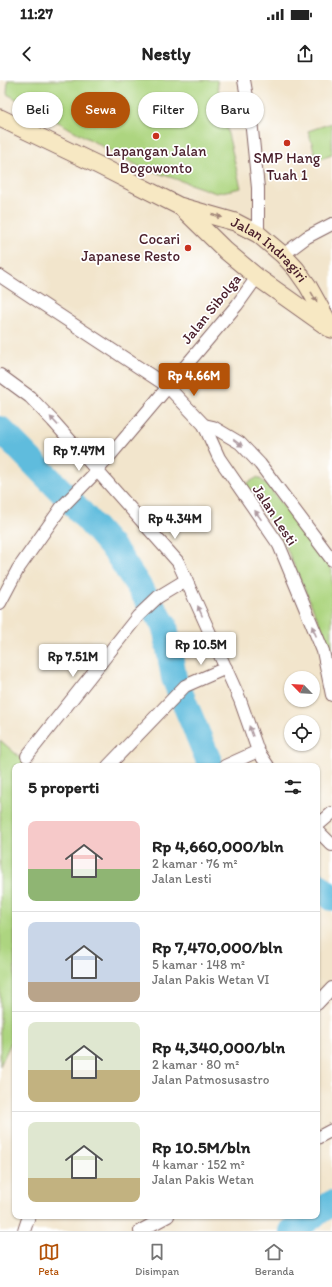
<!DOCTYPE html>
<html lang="id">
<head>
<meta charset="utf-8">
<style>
	body { margin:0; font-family:Itim,sans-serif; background:#f6f6f6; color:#222; height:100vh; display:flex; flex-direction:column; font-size:15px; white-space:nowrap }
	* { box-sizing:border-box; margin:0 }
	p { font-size:13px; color:#767676 }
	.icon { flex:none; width:22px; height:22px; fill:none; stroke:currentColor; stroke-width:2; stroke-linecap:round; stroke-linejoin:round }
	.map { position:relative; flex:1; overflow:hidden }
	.sheet { position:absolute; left:12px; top:683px; width:308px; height:456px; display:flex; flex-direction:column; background:#fff; border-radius:8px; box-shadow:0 1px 3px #0004 }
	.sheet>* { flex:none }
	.guide { position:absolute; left:12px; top:12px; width:308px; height:36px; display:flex; gap:8px }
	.needle { width:26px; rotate:295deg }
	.buttons { position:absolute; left:284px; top:591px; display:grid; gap:8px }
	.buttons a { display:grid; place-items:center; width:36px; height:36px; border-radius:50%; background:#fff; box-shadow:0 1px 3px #0004; font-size:20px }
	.price { position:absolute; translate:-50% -34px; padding:0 9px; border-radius:4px; background:#fff; color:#222; font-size:13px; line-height:26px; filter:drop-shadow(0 1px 2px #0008) }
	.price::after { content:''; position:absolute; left:50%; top:24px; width:12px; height:9px; margin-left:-6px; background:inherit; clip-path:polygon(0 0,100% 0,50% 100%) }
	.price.active { background:#b45309; color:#fff }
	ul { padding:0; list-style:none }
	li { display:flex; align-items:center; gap:12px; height:100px; padding:0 16px }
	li+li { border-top:1px solid #e0e0e0 }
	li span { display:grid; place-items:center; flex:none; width:112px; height:80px; border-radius:8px; color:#555 }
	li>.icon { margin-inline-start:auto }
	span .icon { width:48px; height:48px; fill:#fffc; stroke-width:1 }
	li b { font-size:17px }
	h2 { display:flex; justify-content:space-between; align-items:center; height:48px; padding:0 16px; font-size:17px }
	.chip { padding:0 14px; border-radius:18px; background:#fff; box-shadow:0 1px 3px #0004; font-size:14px; line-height:36px }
	.chip.active { background:#b45309; color:#fff }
	.status { display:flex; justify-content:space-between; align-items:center; height:28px; padding:0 20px; background:#fff; direction:ltr }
	.status svg { height:11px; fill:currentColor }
	header { display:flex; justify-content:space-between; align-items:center; height:52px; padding:0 16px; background:#fff; font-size:18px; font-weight:700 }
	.menu { display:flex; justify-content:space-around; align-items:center; height:56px; border-top:1px solid #e0e0e0; background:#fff; font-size:11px; color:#767676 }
	.menu a { display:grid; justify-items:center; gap:2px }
	.menu .active { color:#b45309 }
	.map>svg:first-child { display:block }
	.green { fill:#add580; stroke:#7c7a56 }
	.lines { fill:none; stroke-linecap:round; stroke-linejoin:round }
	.river { stroke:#5fbcdd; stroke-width:26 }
	.street-casing { stroke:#856463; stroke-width:14 }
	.secondary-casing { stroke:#856463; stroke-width:19 }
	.street { stroke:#fff; stroke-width:12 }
	.secondary { stroke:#f7e8c3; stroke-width:17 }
	.oneway { fill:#a08477 }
	.oneway2 { fill:#ae9aa0 }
	.poi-dot { fill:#c8321e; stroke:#fff; stroke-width:1.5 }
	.labels { text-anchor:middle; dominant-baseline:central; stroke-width:3.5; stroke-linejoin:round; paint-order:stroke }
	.poi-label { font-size:15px; fill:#4a1f2b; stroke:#fff }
	.street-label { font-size:15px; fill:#4a1f2b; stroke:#fff }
</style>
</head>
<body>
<div class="status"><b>11:27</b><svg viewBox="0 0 49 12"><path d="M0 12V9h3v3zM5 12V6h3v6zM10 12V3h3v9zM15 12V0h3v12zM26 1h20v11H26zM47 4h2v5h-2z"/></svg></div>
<header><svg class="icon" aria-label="back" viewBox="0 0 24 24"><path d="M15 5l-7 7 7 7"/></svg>Nestly<svg class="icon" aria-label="share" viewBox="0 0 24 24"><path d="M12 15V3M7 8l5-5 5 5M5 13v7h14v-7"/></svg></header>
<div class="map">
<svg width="332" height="1151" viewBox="0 0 332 1151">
	<rect width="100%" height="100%" fill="#fff"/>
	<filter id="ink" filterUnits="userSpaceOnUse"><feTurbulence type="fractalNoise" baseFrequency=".025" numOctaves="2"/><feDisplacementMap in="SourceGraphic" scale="8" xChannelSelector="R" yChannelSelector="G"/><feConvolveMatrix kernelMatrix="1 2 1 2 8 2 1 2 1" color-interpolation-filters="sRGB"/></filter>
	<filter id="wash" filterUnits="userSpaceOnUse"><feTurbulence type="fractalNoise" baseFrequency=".012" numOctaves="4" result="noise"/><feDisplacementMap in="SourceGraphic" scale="16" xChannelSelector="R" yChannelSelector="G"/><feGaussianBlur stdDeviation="0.9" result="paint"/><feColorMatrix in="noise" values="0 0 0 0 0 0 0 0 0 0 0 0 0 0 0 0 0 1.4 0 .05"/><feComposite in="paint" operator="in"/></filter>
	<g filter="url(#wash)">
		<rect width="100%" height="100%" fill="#f2e5cc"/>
		<g class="green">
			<polygon points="8,0 217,0 221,25 241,108 216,113 138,86 7,14"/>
			<polygon points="332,43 332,75 317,80 308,51"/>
			<polygon points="258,397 268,406 332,490 332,580 328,562 285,465 246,404"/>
			<polygon points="0,660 30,686 15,686 15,954 0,986"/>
		</g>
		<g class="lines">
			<g class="river">
				<polyline points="0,349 71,421 116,472 165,546 174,598 211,686"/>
				<polyline points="317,804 332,818"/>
				<polyline points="317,1133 332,1123"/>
				<polyline points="292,1151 313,1136"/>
			</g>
		</g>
	</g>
	<g filter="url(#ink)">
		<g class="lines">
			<defs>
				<g id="street">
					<polyline points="244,0 251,40 258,108 258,154"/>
					<polyline points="283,175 307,157 332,144"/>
					<polyline points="0,196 167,306 204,345 219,378 279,465 323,571 332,615"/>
					<polyline points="0,295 30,317 53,341 178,482 240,620 258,671 268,686"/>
					<polyline points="204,345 213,347 240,363 260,384 332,480"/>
					<polyline points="0,523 18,489 61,428 97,391 237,225 257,197"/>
					<polyline points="27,676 138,536 158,517 186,500"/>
					<polyline points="108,686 185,606 226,588"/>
					<polyline points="225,686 258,671"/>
					<polyline points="317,746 332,733"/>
					<polyline points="317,750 332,765"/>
					<polyline points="317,924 332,908"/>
					<polyline points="317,1058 332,1050"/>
					<polyline points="24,1151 29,1136"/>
					<polyline points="140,1151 168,1136"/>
				</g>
				<g id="secondary">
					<path id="s1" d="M0,38L98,85L179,126L235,142L258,154L283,175L296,189L308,206L332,249"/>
					<polyline points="181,127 226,171 257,197 329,248"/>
				</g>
			</defs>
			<use href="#street" class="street-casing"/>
			<use href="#secondary" class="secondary-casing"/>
			<use href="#street" class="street"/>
			<use href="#secondary" class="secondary"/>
		</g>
		<defs><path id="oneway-solid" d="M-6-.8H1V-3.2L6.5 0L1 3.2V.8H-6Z"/></defs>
		<g class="oneway">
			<use href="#oneway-solid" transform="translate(217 136) rotate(16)"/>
			<use href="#oneway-solid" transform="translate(314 217) rotate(60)"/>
		</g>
		<g class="oneway2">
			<use href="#oneway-solid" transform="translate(54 341) rotate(-133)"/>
			<use href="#oneway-solid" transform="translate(238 363) rotate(36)"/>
			<use href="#oneway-solid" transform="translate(258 435) rotate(-125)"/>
			<use href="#oneway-solid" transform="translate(200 531) rotate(-114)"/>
			<use href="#oneway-solid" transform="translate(314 551) rotate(-113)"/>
			<use href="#oneway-solid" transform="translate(251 651) rotate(-110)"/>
		</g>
	</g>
	<g class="poi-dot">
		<circle cx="156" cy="56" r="4"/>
		<circle cx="287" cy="63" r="4"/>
		<circle cx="188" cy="168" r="4"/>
	</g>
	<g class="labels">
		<g class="poi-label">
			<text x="156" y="71">Lapangan Jalan<tspan x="156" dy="17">Bogowonto</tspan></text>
			<text x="287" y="78">SMP Hang<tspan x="287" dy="17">Tuah 1</tspan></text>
			<text x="180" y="159" text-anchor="end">Cocari<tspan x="180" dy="17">Japanese Resto</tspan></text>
		</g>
		<g class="street-label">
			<text stroke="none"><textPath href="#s1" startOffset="302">Jalan Indragiri</textPath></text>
			<text transform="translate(211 229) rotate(-51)">Jalan Sibolga</text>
			<text transform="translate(275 435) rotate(57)">Jalan Lesti</text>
		</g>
	</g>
</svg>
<div class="buttons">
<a><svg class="needle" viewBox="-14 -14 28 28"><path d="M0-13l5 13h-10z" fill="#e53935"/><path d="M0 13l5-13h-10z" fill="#767676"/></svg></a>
<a><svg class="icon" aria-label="locate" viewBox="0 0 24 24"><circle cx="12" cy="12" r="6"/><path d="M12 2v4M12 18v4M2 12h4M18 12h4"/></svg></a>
</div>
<b class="price active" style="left:194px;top:317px">Rp 4.66M</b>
<b class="price" style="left:79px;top:392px">Rp 7.47M</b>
<b class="price" style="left:175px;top:460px">Rp 4.34M</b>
<b class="price" style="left:201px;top:586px">Rp 10.5M</b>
<b class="price" style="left:73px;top:598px">Rp 7.51M</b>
<div class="guide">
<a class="chip">Beli</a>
<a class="chip active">Sewa</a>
<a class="chip">Filter</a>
<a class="chip">Baru</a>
</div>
<section class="sheet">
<h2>5 properti<svg class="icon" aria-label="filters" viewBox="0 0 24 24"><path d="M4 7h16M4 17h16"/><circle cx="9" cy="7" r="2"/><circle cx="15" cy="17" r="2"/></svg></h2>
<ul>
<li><span style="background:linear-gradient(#f6c9c9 60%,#8fb573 0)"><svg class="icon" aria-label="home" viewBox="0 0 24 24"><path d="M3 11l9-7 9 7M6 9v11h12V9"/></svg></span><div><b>Rp 4,660,000/bln</b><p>2 kamar · 76 m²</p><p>Jalan Lesti</p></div></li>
<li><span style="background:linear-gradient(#c9d6e8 75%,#b9a48a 0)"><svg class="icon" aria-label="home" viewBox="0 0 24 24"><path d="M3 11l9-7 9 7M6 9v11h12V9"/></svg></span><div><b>Rp 7,470,000/bln</b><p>5 kamar · 148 m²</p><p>Jalan Pakis Wetan VI</p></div></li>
<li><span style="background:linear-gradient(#dfe7d0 60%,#c2b280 0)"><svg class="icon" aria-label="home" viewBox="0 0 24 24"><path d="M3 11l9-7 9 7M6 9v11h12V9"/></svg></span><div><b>Rp 4,340,000/bln</b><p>2 kamar · 80 m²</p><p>Jalan Patmosusastro</p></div></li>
<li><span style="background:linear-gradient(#dfe7d0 70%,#c2b280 0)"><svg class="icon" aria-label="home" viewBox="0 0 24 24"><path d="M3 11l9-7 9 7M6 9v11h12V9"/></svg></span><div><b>Rp 10.5M/bln</b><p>4 kamar · 152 m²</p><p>Jalan Pakis Wetan</p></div></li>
</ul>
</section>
</div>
<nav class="menu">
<a class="active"><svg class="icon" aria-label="map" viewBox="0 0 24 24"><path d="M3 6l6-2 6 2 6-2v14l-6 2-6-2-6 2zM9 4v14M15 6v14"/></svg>Peta</a>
<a><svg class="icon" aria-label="saved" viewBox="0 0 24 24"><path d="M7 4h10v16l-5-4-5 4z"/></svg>Disimpan</a>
<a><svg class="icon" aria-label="home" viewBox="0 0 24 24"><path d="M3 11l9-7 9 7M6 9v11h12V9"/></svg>Beranda</a>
</nav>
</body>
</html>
